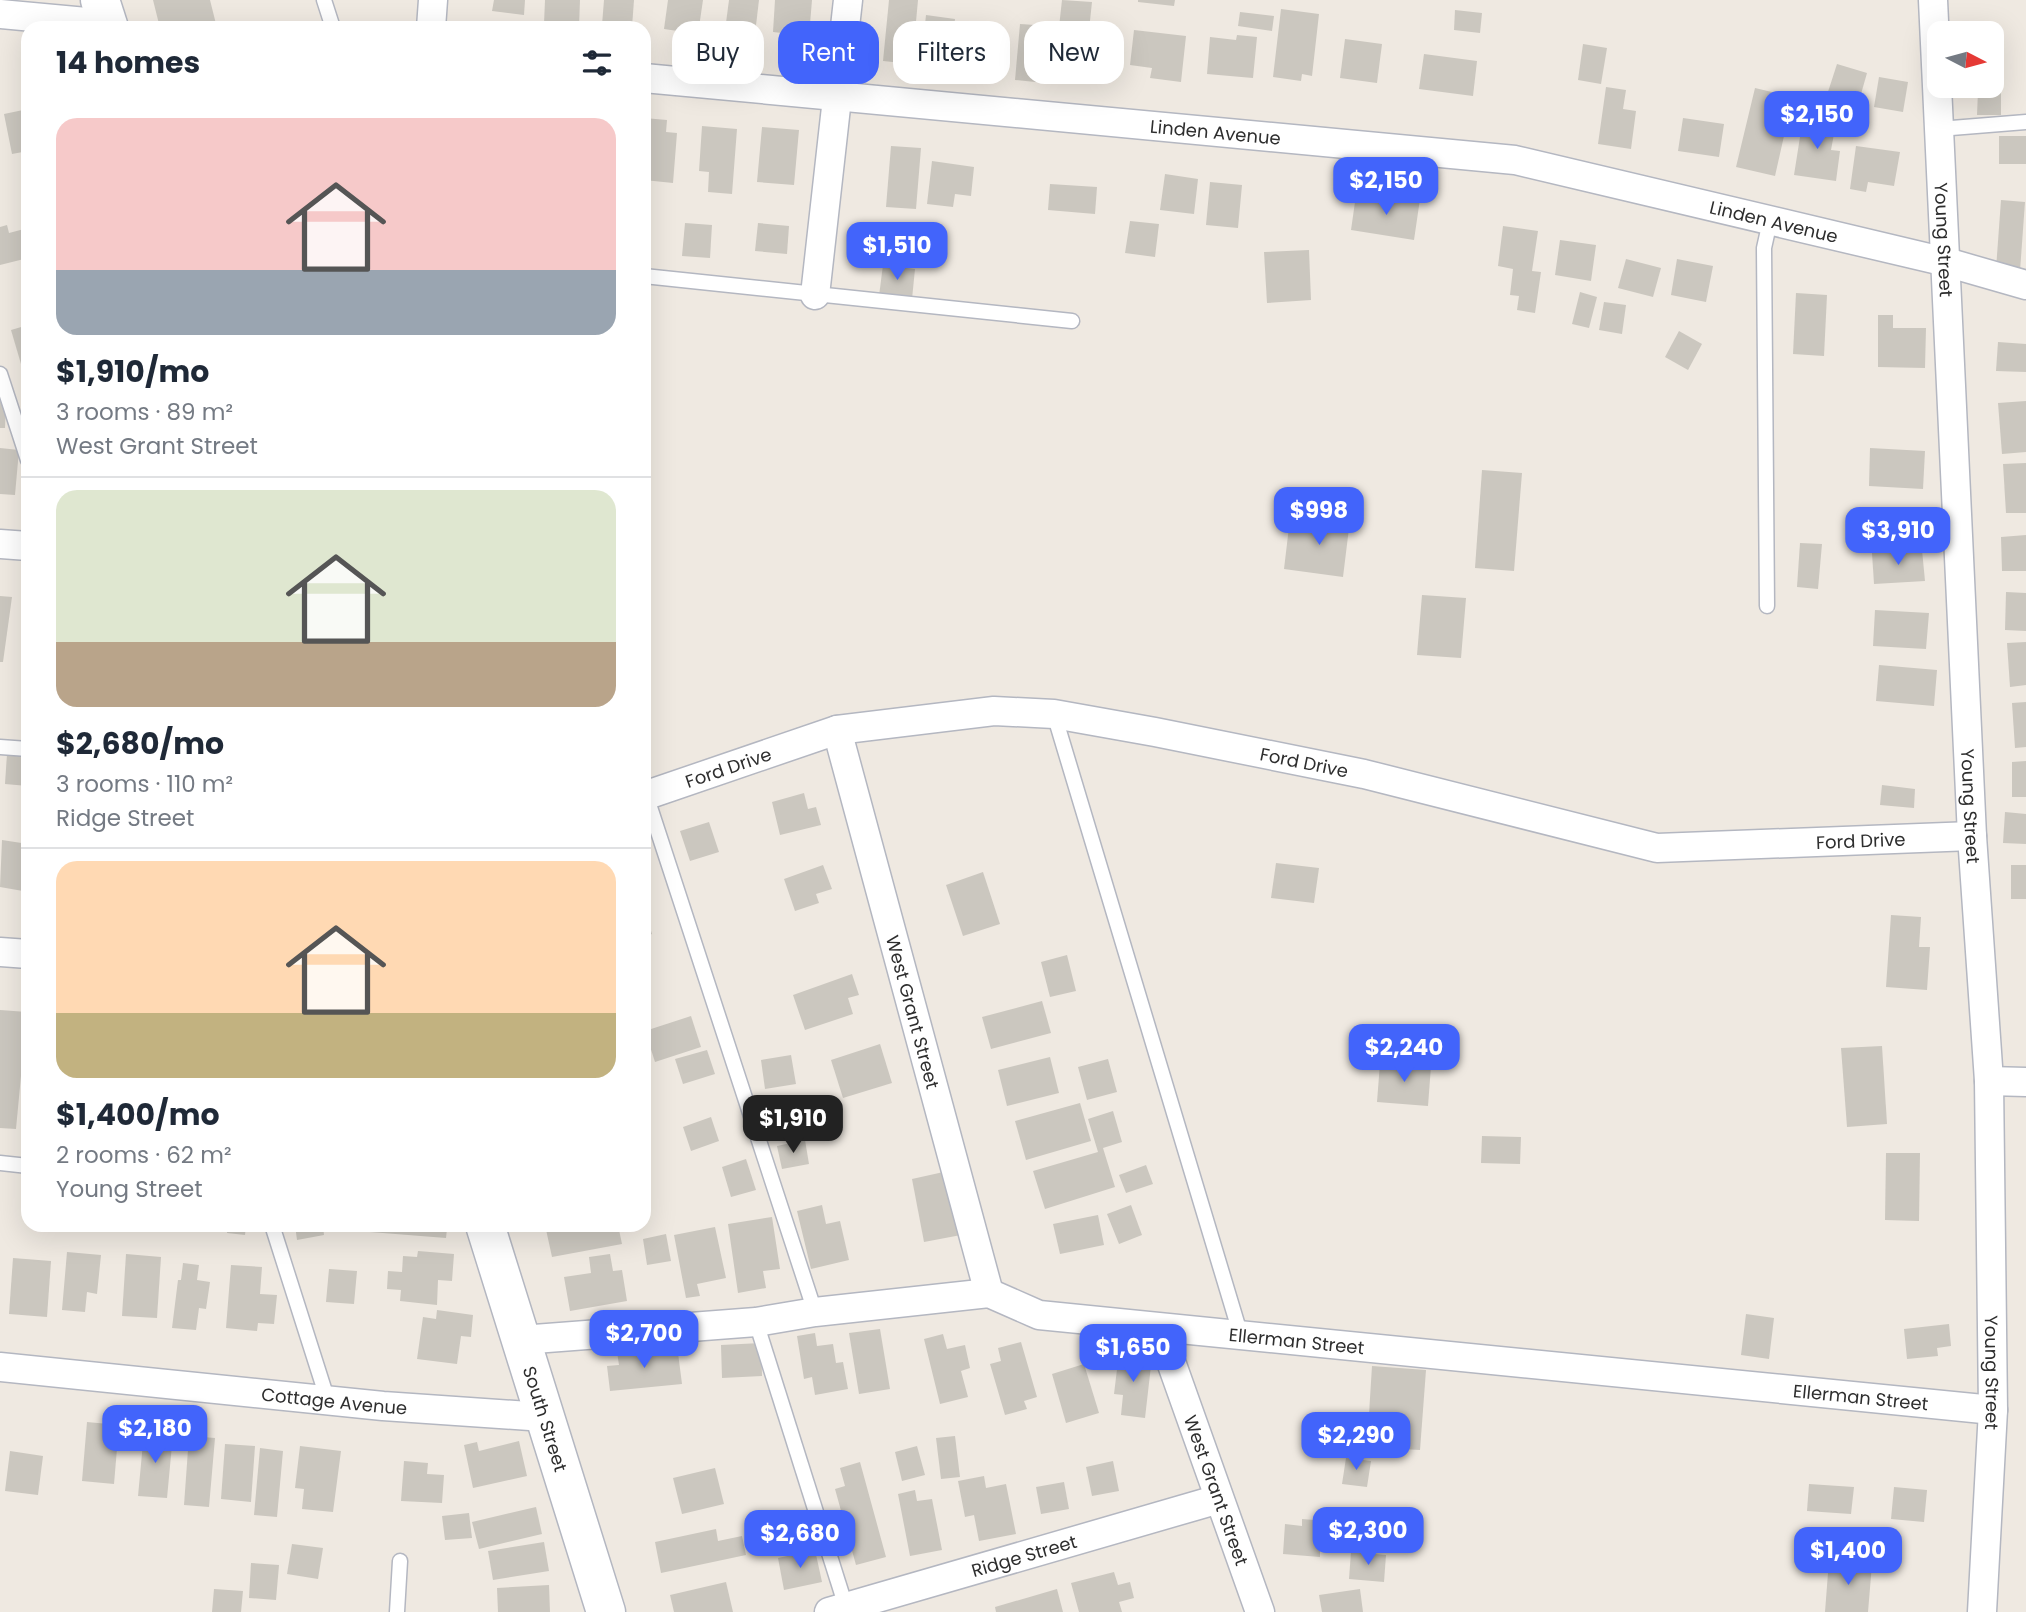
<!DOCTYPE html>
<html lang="en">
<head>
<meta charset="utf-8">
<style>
	body { margin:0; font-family:Poppins,sans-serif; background:#f2f2f3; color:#1f2937; height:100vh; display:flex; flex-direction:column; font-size:26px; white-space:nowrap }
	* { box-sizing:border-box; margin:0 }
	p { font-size:23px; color:#747a83 }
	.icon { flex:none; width:38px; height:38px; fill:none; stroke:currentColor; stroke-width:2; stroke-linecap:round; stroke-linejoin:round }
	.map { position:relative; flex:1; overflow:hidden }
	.side { position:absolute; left:21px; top:21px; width:630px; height:1211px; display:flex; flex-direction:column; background:#fff; border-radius:21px; box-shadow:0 7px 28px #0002 }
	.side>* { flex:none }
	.top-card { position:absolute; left:672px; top:21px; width:665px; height:63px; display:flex; gap:14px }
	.needle { width:46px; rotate:96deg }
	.tools { position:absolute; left:1927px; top:21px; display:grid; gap:14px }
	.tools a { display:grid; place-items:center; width:77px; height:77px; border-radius:14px; background:#fff; box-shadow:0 7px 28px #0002; font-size:35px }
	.price { position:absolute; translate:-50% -60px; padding:0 16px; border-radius:14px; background:#4264fb; color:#fff; font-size:23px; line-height:46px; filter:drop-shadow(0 2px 4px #0008) }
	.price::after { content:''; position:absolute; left:50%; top:42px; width:21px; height:16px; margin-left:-10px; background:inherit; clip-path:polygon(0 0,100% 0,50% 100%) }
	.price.on { background:#222; color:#fff }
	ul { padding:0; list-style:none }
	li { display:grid; align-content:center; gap:14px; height:371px; padding:0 35px }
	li+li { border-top:2px solid #e0e1e3 }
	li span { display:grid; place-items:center; height:217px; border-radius:21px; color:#555 }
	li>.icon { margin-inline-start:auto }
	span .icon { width:126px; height:126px; fill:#fffc; stroke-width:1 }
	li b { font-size:30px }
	h2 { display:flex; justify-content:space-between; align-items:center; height:84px; padding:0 35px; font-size:30px }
	.pill { padding:0 24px; border-radius:21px; background:#fff; box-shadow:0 7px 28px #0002; font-size:24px; line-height:63px }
	.pill.on { background:#4264fb; color:#fff }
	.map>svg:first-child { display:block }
	.building { fill:#cbc7bf }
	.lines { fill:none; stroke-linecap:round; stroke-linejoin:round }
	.lane-casing { stroke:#b4b7c1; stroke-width:17 }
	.street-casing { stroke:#b4b7c1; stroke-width:31 }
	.secondary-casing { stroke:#b4b7c1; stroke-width:41 }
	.lane { stroke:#fff; stroke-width:14 }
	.street { stroke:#fff; stroke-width:28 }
	.secondary { stroke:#fff; stroke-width:38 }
	.labels { text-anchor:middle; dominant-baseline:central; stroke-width:5; stroke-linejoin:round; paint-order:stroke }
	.street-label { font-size:18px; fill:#2e2e2e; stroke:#fff }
</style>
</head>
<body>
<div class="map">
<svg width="2026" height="1612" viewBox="0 0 2026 1612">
	<rect width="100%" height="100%" fill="#efe9e1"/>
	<g class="building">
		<polygon points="153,0 210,0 217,28 160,28"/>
		<polygon points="494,0 525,0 524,15 492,11"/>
		<polygon points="545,0 580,0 579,27 544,24"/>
		<polygon points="604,0 634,0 632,27 602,25"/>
		<polygon points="668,0 703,0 698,34 664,29"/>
		<polygon points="729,0 759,0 754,42 724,38"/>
		<polygon points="775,0 812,0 809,36 773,32"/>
		<polygon points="889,0 918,0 912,64 883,61"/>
		<polygon points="1062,0 1092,2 1089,30 1119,32 1116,64 1096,62 1096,71 1067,69 1070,28 1059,27"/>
		<polygon points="1138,0 1175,0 1174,6 1138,2"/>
		<polygon points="1281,9 1319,14 1312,76 1302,74 1301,81 1273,77"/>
		<polygon points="1455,10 1482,13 1480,33 1454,30"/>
		<polygon points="1240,12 1274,16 1272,31 1238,26"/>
		<polygon points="926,15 955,19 949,66 921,62"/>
		<polygon points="963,21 993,24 989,73 959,70"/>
		<polygon points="1020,24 1050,26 1045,83 1015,80"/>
		<polygon points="1134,30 1186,36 1181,82 1150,78 1152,68 1130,65"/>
		<polygon points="1237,35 1257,37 1253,78 1207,74 1210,37 1236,40"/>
		<polygon points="1345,39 1382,44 1377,83 1340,78"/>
		<polygon points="1583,44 1607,48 1601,84 1578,80"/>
		<polygon points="1424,54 1477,61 1473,96 1419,89"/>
		<polygon points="1837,64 1867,73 1857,108 1826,98"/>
		<polygon points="1879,77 1908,82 1903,112 1874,107"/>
		<polygon points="1606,87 1626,90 1623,109 1636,111 1631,149 1598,144"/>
		<polygon points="1755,88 1776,93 1770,123 1786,127 1775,176 1736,167"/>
		<polygon points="1978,91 2001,92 2001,115 1977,115"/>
		<polygon points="28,109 28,151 12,154 4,114"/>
		<polygon points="644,118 667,120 666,132 677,133 673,183 644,180"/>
		<polygon points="1683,118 1724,124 1719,157 1678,151"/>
		<polygon points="1803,118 1836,123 1831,150 1840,151 1836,181 1794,175"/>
		<polygon points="702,126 737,129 732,194 708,192 709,172 699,171"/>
		<polygon points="762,127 799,130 794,185 757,182"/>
		<rect x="1999" y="136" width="27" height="28"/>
		<polygon points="891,146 921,148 916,209 886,207"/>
		<polygon points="1856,146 1900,152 1894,186 1868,182 1866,192 1850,189"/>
		<polygon points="932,161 974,167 971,196 955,194 953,207 927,204"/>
		<polygon points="1165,174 1198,179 1194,214 1160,210"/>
		<polygon points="1210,182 1242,185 1238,228 1206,225"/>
		<polygon points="1050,184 1097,187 1095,214 1048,210"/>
		<polygon points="1356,195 1405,203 1406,197 1420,199 1414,240 1351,230"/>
		<polygon points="2001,200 2025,202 2020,271 1996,269"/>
		<polygon points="1130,221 1159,224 1155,257 1125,253"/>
		<polygon points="685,223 712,225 710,258 682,256"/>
		<polygon points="758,223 789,226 787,254 755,251"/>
		<polygon points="7,225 9,233 28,228 28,258 0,265 0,227"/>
		<polygon points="1503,226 1538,231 1532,271 1541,272 1535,313 1517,310 1519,296 1510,295 1513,269 1498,266"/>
		<polygon points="1560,240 1596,245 1591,281 1555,275"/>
		<polygon points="1309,250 1311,300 1267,303 1264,252"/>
		<polygon points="1626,259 1661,268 1653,297 1618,288"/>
		<polygon points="1677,259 1713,266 1706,302 1671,295"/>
		<polygon points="883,265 915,269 912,299 879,296"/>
		<polygon points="1580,292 1597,297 1589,328 1572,324"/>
		<polygon points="1796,293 1827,295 1824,356 1793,354"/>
		<polygon points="1604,302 1626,305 1622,334 1599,330"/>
		<polygon points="1878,315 1893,315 1893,328 1926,328 1925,368 1878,367"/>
		<polygon points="28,325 28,362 21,364 11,330"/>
		<polygon points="1679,331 1702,344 1688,370 1665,357"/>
		<polygon points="1998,342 2026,344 2026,372 1996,371"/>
		<polygon points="2026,401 2026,452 2002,454 1998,403"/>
		<polygon points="0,402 6,403 5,428 0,428"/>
		<polygon points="0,448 19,450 15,495 0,494"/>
		<polygon points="1870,448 1925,451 1923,489 1869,486"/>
		<polygon points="2026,463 2026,513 2006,513 2003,464"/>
		<polygon points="1482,470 1522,473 1514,571 1475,568"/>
		<polygon points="1313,515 1350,520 1343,577 1284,569 1289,527 1311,530"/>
		<polygon points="2026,535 2026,571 2002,571 2001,537"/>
		<polygon points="1800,543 1822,544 1818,589 1797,587"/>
		<polygon points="1922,550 1925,581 1874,584 1872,553"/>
		<polygon points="2006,592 2026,593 2026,631 2005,630"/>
		<polygon points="1422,595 1466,598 1461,658 1417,655"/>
		<polygon points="0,596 12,597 3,662 0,662"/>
		<polygon points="1875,610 1929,613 1926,649 1873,646"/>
		<polygon points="2026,642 2026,685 2010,687 2007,643"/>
		<polygon points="1879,665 1937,670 1934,706 1876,701"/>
		<polygon points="2026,702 2026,747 2015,748 2012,703"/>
		<polygon points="7,754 28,756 28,786 5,784"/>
		<polygon points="2026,761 2026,797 2012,797 2012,762"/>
		<polygon points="1882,785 1915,789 1914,808 1880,805"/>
		<polygon points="804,793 808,809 816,807 821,825 780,835 772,802"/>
		<polygon points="2005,812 2026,814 2026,844 2003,843"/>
		<polygon points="709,822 719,852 690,861 680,831"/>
		<polygon points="2,840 28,844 28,880 25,879 23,891 0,887"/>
		<polygon points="1276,863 1319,868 1314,903 1271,898"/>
		<polygon points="823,865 832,889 816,894 819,903 795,911 784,879"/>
		<rect x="2011" y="865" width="15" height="34"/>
		<polygon points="983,872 1000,924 963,936 946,885"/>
		<polygon points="644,909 652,934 644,937"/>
		<polygon points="1891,915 1921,917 1919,947 1930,947 1927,990 1886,987"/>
		<polygon points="1067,955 1076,991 1050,997 1041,962"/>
		<polygon points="852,974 859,995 848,998 853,1014 805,1030 793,995"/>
		<polygon points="1042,1001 1051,1033 991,1049 982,1017"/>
		<polygon points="0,1010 27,1012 16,1129 0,1128"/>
		<polygon points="691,1016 701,1047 655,1062 645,1031"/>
		<polygon points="880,1044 892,1083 843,1098 831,1060"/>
		<polygon points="1882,1046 1887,1124 1847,1127 1841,1048"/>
		<polygon points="707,1050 715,1074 683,1084 675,1059"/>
		<polygon points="791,1055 796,1084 765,1089 761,1060"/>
		<polygon points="1050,1057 1059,1093 1007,1106 998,1070"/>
		<polygon points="1108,1059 1117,1092 1087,1100 1078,1067"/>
		<polygon points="1380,1063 1431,1066 1428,1106 1377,1102"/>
		<polygon points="1080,1103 1091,1141 1026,1160 1015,1121"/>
		<polygon points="1113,1111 1122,1142 1103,1148 1115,1187 1045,1209 1033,1171 1098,1152 1088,1119"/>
		<polygon points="711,1117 719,1141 691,1151 683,1127"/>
		<polygon points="1482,1136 1521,1137 1520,1164 1481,1163"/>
		<polygon points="805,1140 809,1164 782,1169 777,1146"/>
		<polygon points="1886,1153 1920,1153 1919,1221 1885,1220"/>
		<polygon points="746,1159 756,1190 731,1197 722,1167"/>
		<polygon points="1146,1165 1153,1184 1126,1193 1119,1175"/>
		<polygon points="948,1171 961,1235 924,1242 912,1179"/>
		<polygon points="822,1205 826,1224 840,1221 849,1260 811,1269 797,1211"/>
		<polygon points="1131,1205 1142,1235 1119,1244 1107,1214"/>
		<polygon points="1098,1215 1104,1245 1060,1254 1053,1224"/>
		<polygon points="772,1217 780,1269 763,1271 766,1288 738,1293 728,1224"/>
		<polygon points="228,1225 246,1225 245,1235 227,1233"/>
		<polygon points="295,1225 323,1225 324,1235 297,1240"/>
		<polygon points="370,1225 439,1225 439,1228 447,1229 446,1238 370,1232"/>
		<polygon points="545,1225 618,1225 622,1244 552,1257"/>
		<polygon points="715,1227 726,1278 697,1284 700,1296 686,1298 674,1235"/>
		<polygon points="666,1234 671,1261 647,1265 643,1239"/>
		<polygon points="418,1251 454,1254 452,1281 438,1280 437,1305 400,1301 401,1290 387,1289 388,1271 402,1272 403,1256 417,1257"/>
		<polygon points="67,1252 101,1255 97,1294 87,1292 85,1312 62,1310"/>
		<polygon points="126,1254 161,1257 157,1318 122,1316"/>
		<polygon points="610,1254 613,1271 622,1270 627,1301 570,1311 564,1277 591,1273 589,1257"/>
		<polygon points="13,1258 51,1261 47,1317 9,1314"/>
		<polygon points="183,1263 199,1265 197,1280 210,1282 206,1309 199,1308 196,1330 172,1328 178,1280 181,1280"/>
		<polygon points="231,1265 262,1267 260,1294 277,1295 274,1324 258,1323 257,1331 226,1328"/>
		<polygon points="329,1269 357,1271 354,1304 326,1302"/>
		<polygon points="437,1310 473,1315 471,1337 461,1336 457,1364 417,1359 423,1317 436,1319"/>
		<polygon points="1746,1314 1774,1318 1769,1359 1741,1355"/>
		<polygon points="1949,1324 1951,1346 1937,1348 1938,1356 1907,1359 1904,1329"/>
		<polygon points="880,1329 890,1389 859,1394 849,1333"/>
		<polygon points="815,1333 817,1346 833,1344 836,1363 843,1362 848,1389 815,1395 812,1377 804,1379 797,1336"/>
		<polygon points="943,1334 947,1349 965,1345 970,1368 961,1371 968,1397 940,1404 924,1339"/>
		<polygon points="1021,1342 1037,1397 1024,1401 1027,1409 1005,1415 990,1364 1001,1361 998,1348"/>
		<polygon points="761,1343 762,1376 722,1378 721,1345"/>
		<polygon points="653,1348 654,1355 678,1353 682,1384 610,1391 607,1366 619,1365 617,1352"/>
		<polygon points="1119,1353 1152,1357 1145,1418 1121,1415 1123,1395 1114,1394"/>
		<polygon points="1084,1364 1099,1413 1066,1423 1052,1374"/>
		<polygon points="1372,1366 1426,1370 1420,1450 1367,1447"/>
		<polygon points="87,1422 119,1425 114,1484 82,1481"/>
		<polygon points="144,1432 173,1434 167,1498 138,1496"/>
		<polygon points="189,1436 215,1438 209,1507 184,1505"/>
		<polygon points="955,1436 960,1477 941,1479 936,1438"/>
		<polygon points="519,1441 527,1476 473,1488 464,1445 477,1442 479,1451"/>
		<polygon points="225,1444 255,1446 251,1502 221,1499"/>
		<polygon points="300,1446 341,1451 333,1512 302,1509 304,1489 295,1488"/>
		<polygon points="917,1446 925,1475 902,1481 895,1452"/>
		<polygon points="260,1448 283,1451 277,1517 254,1515"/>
		<polygon points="10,1451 43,1456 38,1495 5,1491"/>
		<polygon points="1346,1458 1371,1461 1367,1487 1342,1484"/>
		<polygon points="404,1461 428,1463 427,1474 444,1475 442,1503 401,1501"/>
		<polygon points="1113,1461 1119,1491 1092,1496 1086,1467"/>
		<polygon points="860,1462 886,1557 856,1565 835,1489 845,1486 840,1468"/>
		<polygon points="715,1468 724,1504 682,1514 673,1478"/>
		<polygon points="984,1476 986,1488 1006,1484 1016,1534 979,1541 974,1515 965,1517 958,1481"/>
		<polygon points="1064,1482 1069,1509 1041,1514 1036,1487"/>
		<polygon points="1809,1484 1854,1487 1851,1514 1807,1511"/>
		<polygon points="1894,1487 1927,1490 1924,1522 1891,1519"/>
		<polygon points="915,1490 917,1501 932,1499 942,1550 910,1556 898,1494"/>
		<polygon points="536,1507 542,1534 479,1549 472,1522"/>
		<polygon points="469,1513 472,1538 445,1540 442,1516"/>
		<polygon points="1302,1519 1338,1522 1336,1550 1320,1548 1320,1557 1283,1554 1285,1524 1302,1526"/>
		<polygon points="716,1529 718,1541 742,1536 746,1555 661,1573 655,1542"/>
		<polygon points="544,1542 549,1571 493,1580 488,1551"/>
		<polygon points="292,1544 323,1548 318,1579 287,1574"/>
		<polygon points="815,1550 822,1582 784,1590 778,1558"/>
		<polygon points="1351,1552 1386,1555 1384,1582 1349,1579"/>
		<polygon points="1829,1560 1872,1564 1868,1612 1825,1612"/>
		<polygon points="251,1563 279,1565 276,1600 249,1598"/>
		<polygon points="1114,1572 1118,1585 1130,1582 1134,1598 1119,1602 1122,1612 1079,1612 1071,1583"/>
		<polygon points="726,1582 733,1612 674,1612 670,1595"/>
		<polygon points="549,1585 550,1612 498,1612 497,1588"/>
		<polygon points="214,1589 243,1591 241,1612 212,1612"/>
		<polygon points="1057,1589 1063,1612 996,1612 995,1607"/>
		<polygon points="1360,1589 1363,1612 1322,1612 1319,1595"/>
	</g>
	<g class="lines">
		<defs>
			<g id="lane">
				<polyline points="324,0 333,28"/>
				<polyline points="1939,129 2026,122"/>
				<polyline points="644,276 1072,321"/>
				<polyline points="0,374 28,460"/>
				<polyline points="1767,606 1764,248 1770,221"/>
				<polyline points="1054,714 1241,1336"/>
				<polyline points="0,747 28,749"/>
				<polyline points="646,795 815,1312"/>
				<polyline points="0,1163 28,1166"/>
				<polyline points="272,1225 328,1401"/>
				<polyline points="756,1322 846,1607"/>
				<polyline points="397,1612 400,1561"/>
			</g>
			<g id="street">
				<path id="s1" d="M1933,0L1972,836L1989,1081L1993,1410L1982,1612"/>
				<polyline points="0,14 108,24"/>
				<polyline points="431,28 433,0"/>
				<path id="s2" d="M644,78L1515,160L1946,262L2026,285"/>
				<polyline points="815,295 848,0"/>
				<polyline points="0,544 28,546"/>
				<path id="s3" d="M837,730L989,1293"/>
				<path id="s4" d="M644,796L837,730L994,711L1054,714L1155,732L1364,774L1657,848L1972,836"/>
				<polyline points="0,952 28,954"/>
				<polyline points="1989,1081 2026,1082"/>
				<path id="s5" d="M1159,1328L1260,1612"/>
				<path id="s6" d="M521,1340L756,1322L815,1312L989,1293L1039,1315L1993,1410"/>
				<path id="s7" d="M0,1367L383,1406L544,1417"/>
				<path id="s8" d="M829,1612L1219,1499"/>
			</g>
			<g id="secondary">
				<polyline points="100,0 109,28"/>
				<path id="s9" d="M485,1225L606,1612"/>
			</g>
		</defs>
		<use href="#lane" class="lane-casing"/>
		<use href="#street" class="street-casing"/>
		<use href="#secondary" class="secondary-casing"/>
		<use href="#lane" class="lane"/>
		<use href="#street" class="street"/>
		<use href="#secondary" class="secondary"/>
	</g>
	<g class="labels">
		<g class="street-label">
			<text stroke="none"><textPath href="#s2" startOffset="574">Linden Avenue</textPath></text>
			<text stroke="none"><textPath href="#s2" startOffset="1141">Linden Avenue</textPath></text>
			<text stroke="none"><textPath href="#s1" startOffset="240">Young Street</textPath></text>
			<text stroke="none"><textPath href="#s4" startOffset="677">Ford Drive</textPath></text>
			<text stroke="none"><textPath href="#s4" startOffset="89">Ford Drive</textPath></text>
			<text stroke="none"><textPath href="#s1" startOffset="807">Young Street</textPath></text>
			<text stroke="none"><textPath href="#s4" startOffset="1244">Ford Drive</textPath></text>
			<text stroke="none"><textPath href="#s3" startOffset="292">West Grant Street</textPath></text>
			<text stroke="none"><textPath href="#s6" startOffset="784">Ellerman Street</textPath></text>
			<text stroke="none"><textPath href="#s1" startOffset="1374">Young Street</textPath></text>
			<text stroke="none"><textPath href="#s6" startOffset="1351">Ellerman Street</textPath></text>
			<text stroke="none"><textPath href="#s7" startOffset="336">Cottage Avenue</textPath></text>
			<text stroke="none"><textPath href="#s9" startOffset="203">South Street</textPath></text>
			<text stroke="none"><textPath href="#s5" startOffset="172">West Grant Street</textPath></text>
			<text stroke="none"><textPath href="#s8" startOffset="203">Ridge Street</textPath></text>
		</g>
	</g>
</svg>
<div class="tools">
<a><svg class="needle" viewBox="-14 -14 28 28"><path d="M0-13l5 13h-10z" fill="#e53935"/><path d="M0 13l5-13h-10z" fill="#747a83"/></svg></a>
</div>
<b class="price" style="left:1817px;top:151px">$2,150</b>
<b class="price" style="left:1386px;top:217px">$2,150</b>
<b class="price" style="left:897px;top:282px">$1,510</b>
<b class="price" style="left:1319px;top:547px">$998</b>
<b class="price" style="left:1898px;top:567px">$3,910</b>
<b class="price" style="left:1404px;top:1084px">$2,240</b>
<b class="price on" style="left:793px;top:1155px">$1,910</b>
<b class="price" style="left:644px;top:1370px">$2,700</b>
<b class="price" style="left:1133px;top:1384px">$1,650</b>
<b class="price" style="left:155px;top:1465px">$2,180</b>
<b class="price" style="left:1356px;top:1472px">$2,290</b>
<b class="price" style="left:1368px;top:1567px">$2,300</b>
<b class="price" style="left:800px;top:1570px">$2,680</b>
<b class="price" style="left:1848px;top:1587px">$1,400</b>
<div class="top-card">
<a class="pill">Buy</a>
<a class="pill on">Rent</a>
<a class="pill">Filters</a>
<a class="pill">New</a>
</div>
<section class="side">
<h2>14 homes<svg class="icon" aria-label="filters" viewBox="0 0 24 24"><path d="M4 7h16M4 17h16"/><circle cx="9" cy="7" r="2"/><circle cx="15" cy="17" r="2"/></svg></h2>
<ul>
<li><span style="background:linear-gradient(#f6c9c9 70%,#9aa5b1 0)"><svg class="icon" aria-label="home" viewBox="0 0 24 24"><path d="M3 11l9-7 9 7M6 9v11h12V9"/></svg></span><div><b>$1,910/mo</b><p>3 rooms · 89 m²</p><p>West Grant Street</p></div></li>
<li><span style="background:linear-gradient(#dfe7d0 70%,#b9a48a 0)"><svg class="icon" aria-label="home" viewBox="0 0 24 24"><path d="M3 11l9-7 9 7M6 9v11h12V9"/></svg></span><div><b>$2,680/mo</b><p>3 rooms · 110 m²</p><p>Ridge Street</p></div></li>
<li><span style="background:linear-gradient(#ffd9b3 70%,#c2b280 0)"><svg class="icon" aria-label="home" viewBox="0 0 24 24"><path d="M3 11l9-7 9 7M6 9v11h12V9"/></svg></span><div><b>$1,400/mo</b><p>2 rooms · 62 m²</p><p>Young Street</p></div></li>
</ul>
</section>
</div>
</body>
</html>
